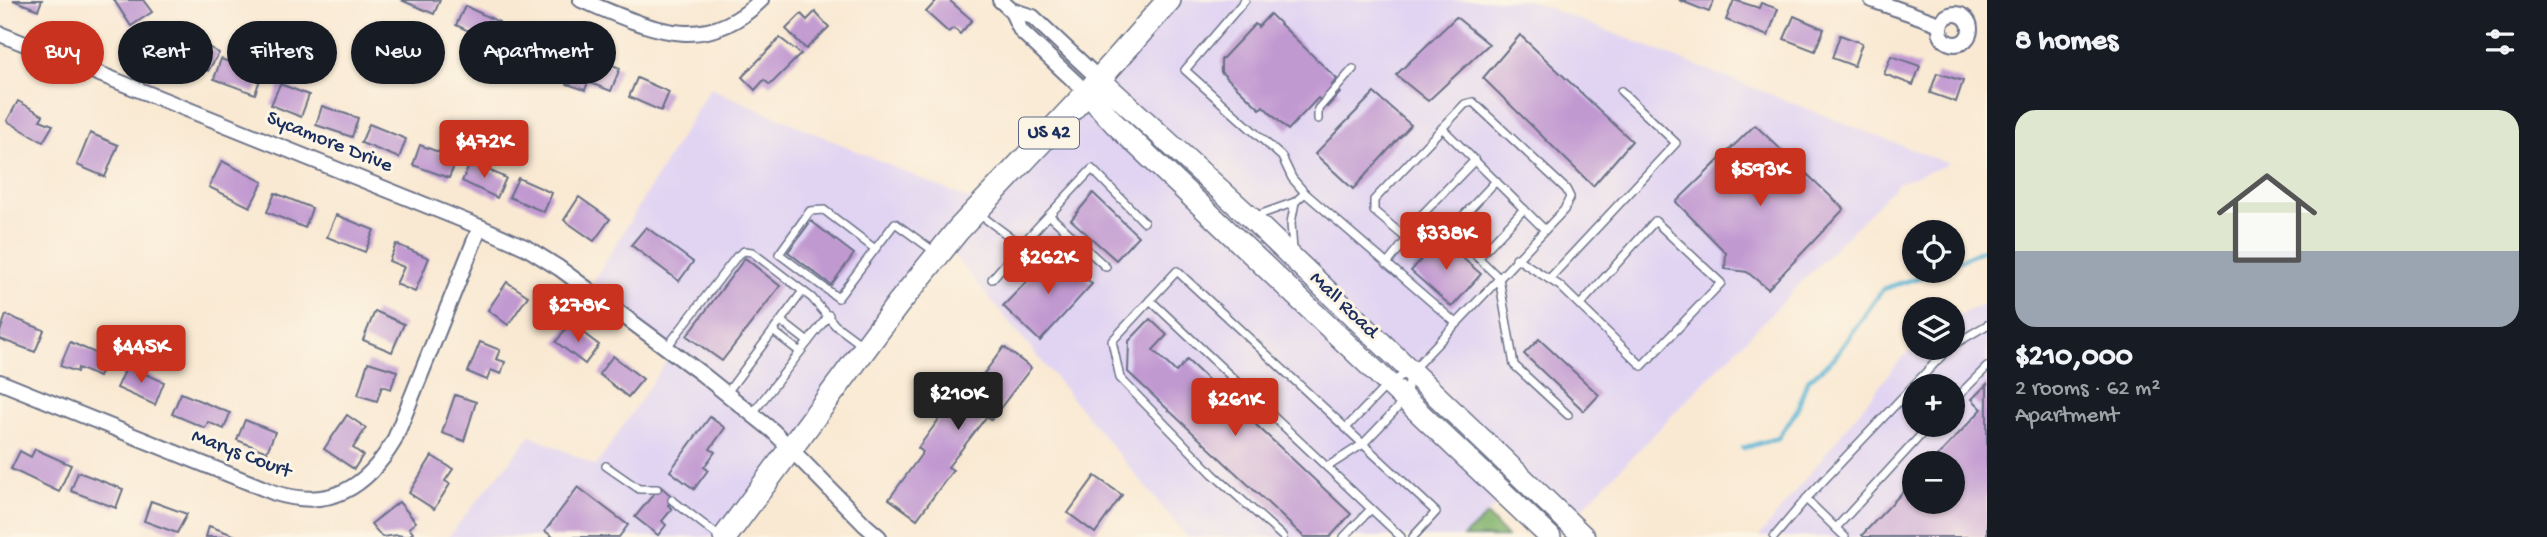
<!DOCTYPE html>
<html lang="en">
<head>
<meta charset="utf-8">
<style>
	body { margin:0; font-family:"Gochi Hand",sans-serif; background:#242831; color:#f1f3f6; height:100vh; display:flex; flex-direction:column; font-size:26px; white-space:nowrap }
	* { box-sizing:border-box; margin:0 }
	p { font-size:23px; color:#9ea1a6 }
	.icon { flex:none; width:38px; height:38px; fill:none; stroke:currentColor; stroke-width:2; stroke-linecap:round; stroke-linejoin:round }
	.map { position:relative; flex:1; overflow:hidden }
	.panel { display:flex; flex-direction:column; background:#171b24; width:560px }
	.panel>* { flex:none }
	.top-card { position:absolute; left:21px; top:21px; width:665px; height:63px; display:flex; gap:14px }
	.controls { position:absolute; left:1902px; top:220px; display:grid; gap:14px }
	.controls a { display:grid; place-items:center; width:63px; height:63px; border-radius:50%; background:#171b24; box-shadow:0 2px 5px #0004; font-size:35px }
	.price { position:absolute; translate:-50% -60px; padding:0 16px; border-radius:7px; background:#c8321e; color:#fff; font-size:23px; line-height:46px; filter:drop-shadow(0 2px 4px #0008) }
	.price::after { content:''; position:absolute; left:50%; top:42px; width:21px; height:16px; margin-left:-10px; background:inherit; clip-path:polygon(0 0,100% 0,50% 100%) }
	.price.on { background:#222; color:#fff }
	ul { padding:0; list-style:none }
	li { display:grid; align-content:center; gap:14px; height:371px; padding:0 28px }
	li span { display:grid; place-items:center; height:217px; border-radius:21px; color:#555 }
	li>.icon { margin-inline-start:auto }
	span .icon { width:126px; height:126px; fill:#fffc; stroke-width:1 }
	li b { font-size:30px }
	h2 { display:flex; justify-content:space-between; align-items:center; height:84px; padding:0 28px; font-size:30px }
	.tag { padding:0 24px; border-radius:32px; background:#171b24; box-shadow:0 2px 5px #0004; font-size:24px; line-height:63px }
	.tag.on { background:#c8321e; color:#fff }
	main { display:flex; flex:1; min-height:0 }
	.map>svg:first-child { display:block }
	.built { fill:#e1d4f3; fill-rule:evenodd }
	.forest { fill:#7eb069; stroke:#4c7064; stroke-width:2 }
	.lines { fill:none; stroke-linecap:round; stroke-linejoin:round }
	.stream { stroke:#57b2d4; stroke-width:4.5 }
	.building { fill:#c199d1 }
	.service-casing { stroke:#697087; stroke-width:10 }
	.minor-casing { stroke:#697087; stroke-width:18 }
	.secondary-casing { stroke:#697087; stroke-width:24 }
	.primary-casing { stroke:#697087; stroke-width:26 }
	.service { stroke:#fff; stroke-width:7 }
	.minor { stroke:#fff; stroke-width:14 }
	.secondary { stroke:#fff; stroke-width:21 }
	.primary { stroke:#fff; stroke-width:23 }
	.labels { text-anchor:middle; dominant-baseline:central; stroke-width:6; stroke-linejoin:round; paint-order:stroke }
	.shield { fill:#fcf5e5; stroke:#5e6a86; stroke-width:2 }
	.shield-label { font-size:19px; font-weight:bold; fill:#1b2f5e }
	.street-label { font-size:21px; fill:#1b2f5e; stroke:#fcf5e5 }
</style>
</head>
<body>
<main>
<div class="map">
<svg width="1987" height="537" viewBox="0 0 1987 537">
	<rect width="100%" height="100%" fill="#fcf5e5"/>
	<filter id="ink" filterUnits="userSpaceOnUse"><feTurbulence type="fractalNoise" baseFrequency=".0143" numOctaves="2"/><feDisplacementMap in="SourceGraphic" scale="14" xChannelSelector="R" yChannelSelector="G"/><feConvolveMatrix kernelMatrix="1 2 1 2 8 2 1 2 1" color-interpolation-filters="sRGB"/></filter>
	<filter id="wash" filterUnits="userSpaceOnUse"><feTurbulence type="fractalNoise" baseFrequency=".00686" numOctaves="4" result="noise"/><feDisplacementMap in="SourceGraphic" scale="28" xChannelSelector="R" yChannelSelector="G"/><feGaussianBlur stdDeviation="1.57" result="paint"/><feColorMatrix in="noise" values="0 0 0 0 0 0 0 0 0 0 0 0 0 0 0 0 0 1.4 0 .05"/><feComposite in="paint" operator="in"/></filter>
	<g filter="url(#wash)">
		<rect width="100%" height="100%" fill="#f9e9d3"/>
		<g class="built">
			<polygon points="1169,0 1528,0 1949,164 1898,183 1554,537 1507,496 1463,537 1187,537 948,248 723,537 448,537 531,435 596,466 672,353 589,289 710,88 982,205"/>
			<path d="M1987,303V537H1759L1902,358L1914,348H1953V317ZM1914,387H1953V425H1914ZM1914,464H1953V502H1914Z"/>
		</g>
		<polygon class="forest" points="1487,515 1507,537 1463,537"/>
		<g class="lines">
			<g class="stream">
				<polyline points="1953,264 1987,248"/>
				<polyline points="1743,448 1778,438 1797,410 1807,381 1834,358 1883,289 1938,271"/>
			</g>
		</g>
		<g id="blocks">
			<g class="building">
				<polygon points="13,0 42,0 38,10"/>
				<polygon points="114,0 143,0 152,12 131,26"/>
				<polygon points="401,0 440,0 434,14"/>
				<polygon points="937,0 949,0 972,20 960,34 954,28 948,32 926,12"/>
				<polygon points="1679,0 1714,0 1709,12"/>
				<polygon points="1734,0 1759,8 1761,3 1778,9 1768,36 1726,20"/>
				<polygon points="465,6 499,22 490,41 456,25"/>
				<polygon points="815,12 829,27 806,49 786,29 801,14 807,20"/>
				<polygon points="1270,14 1337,79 1332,85 1340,93 1327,107 1318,98 1288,130 1263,106 1260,109 1221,72 1221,60 1255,24 1258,27"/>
				<polygon points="1794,16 1824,29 1815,51 1784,39"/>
				<polygon points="1456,17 1489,44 1428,101 1396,75"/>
				<polygon points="528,31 566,42 560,62 522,51"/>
				<polygon points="1520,35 1632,141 1593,186 1483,78"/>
				<polygon points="1840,35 1862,43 1854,66 1832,58"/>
				<polygon points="189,36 219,53 208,71 178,54"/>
				<polygon points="780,38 801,54 770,85 764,80 755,90 742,77"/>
				<polygon points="580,52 620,68 611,91 588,82 585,90 567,84"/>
				<polygon points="1891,56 1920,66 1913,85 1884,74"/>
				<polygon points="221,59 262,74 255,94 214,79"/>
				<polygon points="1937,73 1963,81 1956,102 1930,93"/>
				<polygon points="637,78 669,92 661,111 629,97"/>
				<polygon points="280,84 309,95 301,117 271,105"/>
				<polygon points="1374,93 1411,125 1353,189 1315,154"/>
				<polygon points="18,101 43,115 40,120 53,125 43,142 7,121"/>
				<polygon points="322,106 358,118 352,137 316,125"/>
				<polygon points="369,124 406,139 399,158 361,143"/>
				<polygon points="1755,125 1844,209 1768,289 1747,272 1725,269 1726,253 1676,202"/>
				<polygon points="90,133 118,145 105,177 77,165"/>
				<polygon points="420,145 457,159 449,178 413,165"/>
				<polygon points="222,161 263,182 250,207 209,187"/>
				<polygon points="471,162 506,178 497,198 462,181"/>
				<polygon points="518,178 552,193 544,212 509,197"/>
				<polygon points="275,193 312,208 305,228 267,212"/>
				<polygon points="1093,193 1138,236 1116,260 1071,220"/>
				<polygon points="579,197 610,219 594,241 564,220"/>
				<polygon points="336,215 374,230 365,252 327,237"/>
				<polygon points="811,221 854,254 831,285 788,252"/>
				<polygon points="646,227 693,262 679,281 631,245"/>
				<polygon points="1440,238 1481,274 1452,307 1411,271"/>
				<polygon points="396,244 429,258 415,292 396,284 404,267 389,261"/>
				<polygon points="1056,251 1092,284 1040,341 1003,306"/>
				<polygon points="745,258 780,286 722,361 687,336"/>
				<polygon points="507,282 528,296 508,325 488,310"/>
				<polygon points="375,311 404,324 392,352 363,340"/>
				<polygon points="6,315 44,330 35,352 0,339 0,332"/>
				<polygon points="1150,319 1167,335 1153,350 1176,372 1187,360 1351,514 1330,537 1304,537 1128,372 1129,341"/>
				<polygon points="570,323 599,345 585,364 556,342"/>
				<polygon points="1539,339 1599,395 1584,411 1524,354"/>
				<polygon points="70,342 107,358 99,377 78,368 77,372 60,366"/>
				<polygon points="480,342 500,350 496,359 505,362 501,374 491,370 487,380 468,372"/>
				<polygon points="1004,347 1031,368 991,420 987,416 948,467 953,470 917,519 889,499 923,452 918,448 958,393 966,397"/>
				<polygon points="613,356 643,379 628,397 599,374"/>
				<polygon points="368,362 397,371 391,389 382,386 377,401 358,395"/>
				<polygon points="127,366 164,382 155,405 117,388"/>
				<polygon points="1987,384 1987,537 1864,537 1862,535 1914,480 1914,502 1953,502 1953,464 1930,464 1982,409 1972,399"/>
				<polygon points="181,393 230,413 224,429 208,422 205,428 172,414"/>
				<polygon points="455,395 476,402 464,441 442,433"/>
				<polygon points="347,415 366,428 353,448 363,455 354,469 324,449"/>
				<polygon points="710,417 725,428 710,449 715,452 704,467 708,470 694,489 670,471"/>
				<polygon points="245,420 275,432 267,452 237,440"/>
				<polygon points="35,449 71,465 59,492 11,469 20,451 31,457"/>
				<polygon points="432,456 453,469 445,481 450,484 434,509 409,493"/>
				<polygon points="78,472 123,489 116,508 71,491"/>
				<polygon points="1095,476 1122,495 1095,533 1068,513"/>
				<polygon points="660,486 674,498 668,505 672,509 662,521 666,525 658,535 635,517"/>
				<polygon points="578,487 628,525 619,537 553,537 545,531"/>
				<polygon points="151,501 187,514 177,533 144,521"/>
				<polygon points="399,502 416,522 409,528 413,533 407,537 398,535 382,537 371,524"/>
				<polygon points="209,526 239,537 206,537"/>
			</g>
		</g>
	</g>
	<g filter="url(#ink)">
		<use href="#blocks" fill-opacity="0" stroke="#697087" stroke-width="2"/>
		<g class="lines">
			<defs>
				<g id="service">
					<polyline points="1245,0 1185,70 1282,157 1292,178 1305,193 1457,324"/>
					<polyline points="1318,119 1318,109 1353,69"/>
					<polyline points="1442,128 1544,229"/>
					<polyline points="1496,181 1450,230 1499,278 1514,365 1568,415"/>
					<polyline points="979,214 1021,245 1092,169 1144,222"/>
					<polyline points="1049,215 1106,267"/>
					<polyline points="1256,216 1295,202 1305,193"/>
					<polyline points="1407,239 1411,226 1475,160"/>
					<polyline points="875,249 824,210 810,211 779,254 838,298 895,223 935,252"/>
					<polyline points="1293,250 1291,223 1295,202"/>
					<polyline points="1478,258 1524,209"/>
					<polyline points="1516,258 1560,286 1642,366 1721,283 1655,221 1580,305"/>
					<polyline points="992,279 1021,245"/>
					<polyline points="1549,279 1676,143 1621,91"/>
					<polyline points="1150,300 1401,537"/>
					<polyline points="781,321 808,342"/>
					<polyline points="773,331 800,352"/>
					<polyline points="1953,345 1987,325"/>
					<polyline points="666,348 737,256 744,251 752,252 812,298 835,325 862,345"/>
					<polyline points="726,394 803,291"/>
					<polyline points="1953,401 1987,367"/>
					<polyline points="752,414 829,315"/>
					<polyline points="1346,428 1389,383 1411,371 1421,361 1564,210 1570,197 1566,189 1473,102 1465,104 1374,200 1374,211 1407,239 1387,264"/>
					<polyline points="606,466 639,489 657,489"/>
					<polyline points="1327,467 1363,444 1406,399 1410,375"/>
					<polyline points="1806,499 1845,537"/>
					<polyline points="672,500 720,537"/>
					<polyline points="1836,528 1930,425"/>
					<polyline points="1283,537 1213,474 1120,378 1112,341 1177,271 1436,512 1413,537"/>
					<polyline points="1344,537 1371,509"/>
					<polyline points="1774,537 1806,499 1949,348"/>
				</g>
				<g id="minor">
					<path d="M581,0C646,26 702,59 761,0"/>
					<polyline points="1000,0 1011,10 1021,31 1087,93"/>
					<polyline points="1872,0 1940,24"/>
					<polyline points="1011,10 1033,17 1099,79"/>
					<circle cx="1955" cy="29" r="15"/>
					<polyline points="0,34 480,227 527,248 559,268 702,374 773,431 865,525 879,537"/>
					<path d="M0,382L275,493C330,510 366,488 394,441L480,227"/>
				</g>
				<g id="secondary">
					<polyline points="1099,79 1251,218 1584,537"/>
					<polyline points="1087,93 1115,124 1550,537"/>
				</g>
				<polyline id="primary" points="725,537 898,304 958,230 1087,93 1169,0"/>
			</defs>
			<use href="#service" class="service-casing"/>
			<use href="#minor" class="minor-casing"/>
			<use href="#secondary" class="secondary-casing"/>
			<use href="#primary" class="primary-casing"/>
			<use href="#service" class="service"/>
			<use href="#minor" class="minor"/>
			<use href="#secondary" class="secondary"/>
			<use href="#primary" class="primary"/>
		</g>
	</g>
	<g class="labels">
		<rect class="shield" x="1019" y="117.5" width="60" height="31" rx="5"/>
		<g class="shield-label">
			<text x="1049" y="133">US 42</text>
		</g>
		<g class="street-label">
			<text transform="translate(329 143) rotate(22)">Sycamore Drive</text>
			<text transform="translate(1343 306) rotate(44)">Mall Road</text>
			<text transform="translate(241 455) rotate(21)">Marys Court</text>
		</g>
	</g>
</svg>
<div class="controls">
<a><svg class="icon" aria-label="locate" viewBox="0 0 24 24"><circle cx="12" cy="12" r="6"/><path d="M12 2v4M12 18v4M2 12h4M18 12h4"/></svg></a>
<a><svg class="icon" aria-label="layers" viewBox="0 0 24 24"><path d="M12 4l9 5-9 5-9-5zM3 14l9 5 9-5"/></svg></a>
<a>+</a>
<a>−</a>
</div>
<b class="price" style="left:484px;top:180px">$472K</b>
<b class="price" style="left:1760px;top:208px">$593K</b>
<b class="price" style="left:1446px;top:272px">$338K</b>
<b class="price" style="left:1048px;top:296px">$262K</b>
<b class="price" style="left:578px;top:344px">$278K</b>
<b class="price" style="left:141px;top:385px">$445K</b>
<b class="price on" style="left:958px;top:432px">$210K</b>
<b class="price" style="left:1235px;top:438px">$261K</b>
<div class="top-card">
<a class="tag on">Buy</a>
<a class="tag">Rent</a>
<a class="tag">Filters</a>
<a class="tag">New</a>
<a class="tag">Apartment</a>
</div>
</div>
<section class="panel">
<h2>8 homes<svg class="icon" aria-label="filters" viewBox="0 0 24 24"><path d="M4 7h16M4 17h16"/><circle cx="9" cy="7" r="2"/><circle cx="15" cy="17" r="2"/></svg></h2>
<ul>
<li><span style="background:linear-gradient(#dfe7d0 65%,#9aa5b1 0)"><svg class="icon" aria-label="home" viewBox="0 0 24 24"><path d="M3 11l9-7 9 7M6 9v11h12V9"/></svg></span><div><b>$210,000</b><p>2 rooms · 62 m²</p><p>Apartment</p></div></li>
</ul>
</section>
</main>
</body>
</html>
